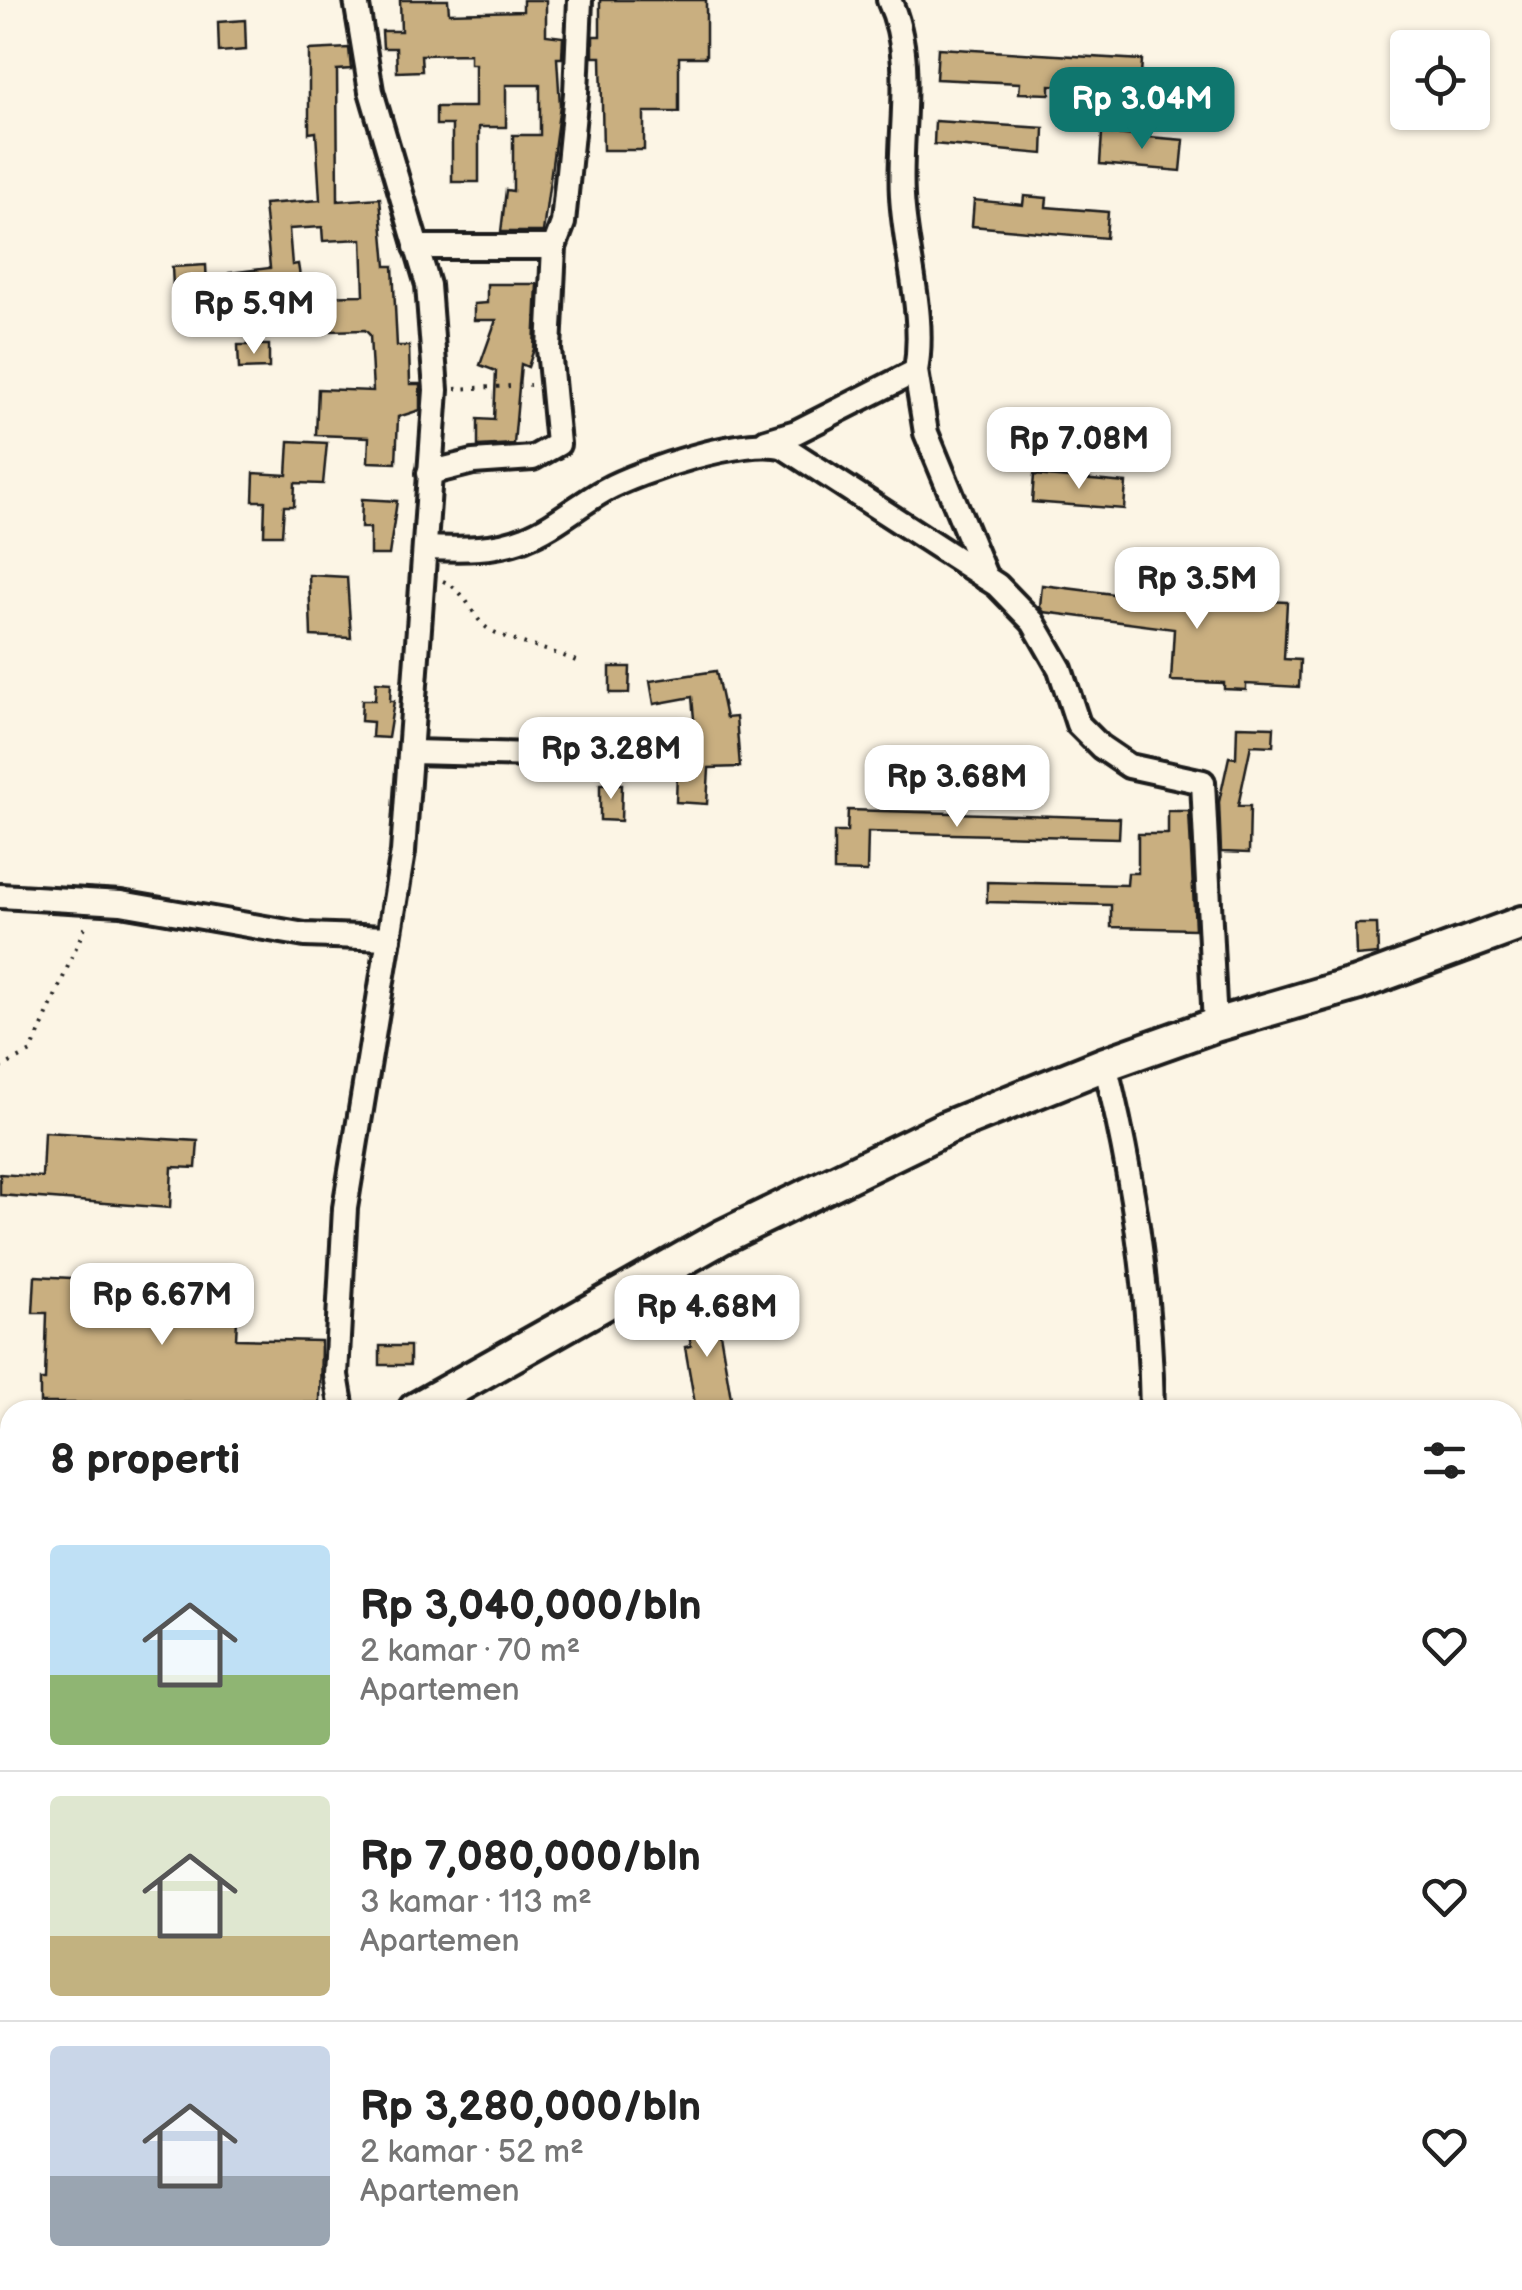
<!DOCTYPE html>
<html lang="id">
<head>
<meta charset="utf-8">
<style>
	body { margin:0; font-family:"Balsamiq Sans",sans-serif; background:#f6f6f6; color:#222; height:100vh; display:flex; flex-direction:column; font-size:38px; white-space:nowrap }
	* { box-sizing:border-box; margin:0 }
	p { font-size:32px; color:#767676 }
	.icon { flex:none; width:55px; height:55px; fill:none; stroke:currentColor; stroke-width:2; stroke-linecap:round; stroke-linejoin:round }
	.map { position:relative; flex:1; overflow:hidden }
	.side { position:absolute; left:0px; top:1400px; width:1522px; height:890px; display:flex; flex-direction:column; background:#fff; border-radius:30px 30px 0 0; box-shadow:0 2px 8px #0004 }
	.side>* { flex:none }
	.tools { position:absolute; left:1390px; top:30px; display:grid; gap:20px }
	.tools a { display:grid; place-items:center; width:100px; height:100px; border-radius:10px; background:#fff; box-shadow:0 2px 8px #0004; font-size:50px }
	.price { position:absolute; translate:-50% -85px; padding:0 22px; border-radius:20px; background:#fff; color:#222; font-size:32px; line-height:65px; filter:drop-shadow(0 2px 5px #0008) }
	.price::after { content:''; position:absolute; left:50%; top:60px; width:30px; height:22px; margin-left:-15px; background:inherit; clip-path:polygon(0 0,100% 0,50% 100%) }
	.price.on { background:#0f766e; color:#fff }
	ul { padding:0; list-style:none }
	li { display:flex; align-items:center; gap:30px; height:250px; padding:0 50px }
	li+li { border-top:2px solid #e0e0e0 }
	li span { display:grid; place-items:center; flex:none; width:280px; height:200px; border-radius:10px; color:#555 }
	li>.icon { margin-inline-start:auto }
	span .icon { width:120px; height:120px; fill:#fffc; stroke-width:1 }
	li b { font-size:42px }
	h2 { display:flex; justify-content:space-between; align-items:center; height:120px; padding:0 50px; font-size:42px }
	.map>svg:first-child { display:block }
	.building { fill:#c9af80; stroke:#1c1c1c; stroke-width:2.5; fill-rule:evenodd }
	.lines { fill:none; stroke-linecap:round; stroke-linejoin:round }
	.street-casing { stroke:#1c1c1c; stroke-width:30 }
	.secondary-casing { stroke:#1c1c1c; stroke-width:40 }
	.path { stroke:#1c1c1c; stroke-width:4; stroke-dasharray:2.5 8; stroke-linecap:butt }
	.street { stroke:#fcf5e5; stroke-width:22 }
	.secondary { stroke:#fcf5e5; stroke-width:32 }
</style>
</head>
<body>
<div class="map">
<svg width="1522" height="2290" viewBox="0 0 1522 2290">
	<rect width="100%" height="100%" fill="#fcf5e5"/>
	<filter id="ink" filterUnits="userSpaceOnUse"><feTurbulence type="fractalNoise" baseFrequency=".01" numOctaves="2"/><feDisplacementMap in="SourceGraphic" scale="20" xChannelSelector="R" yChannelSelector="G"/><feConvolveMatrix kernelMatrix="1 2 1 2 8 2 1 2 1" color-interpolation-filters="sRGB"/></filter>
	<g filter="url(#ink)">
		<g class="building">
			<polygon points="400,0 448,0 449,13 523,11 523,0 546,0 546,35 563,37 562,58 557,58 560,105 543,232 501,232 506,190 513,191 513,135 540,135 540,85 506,85 506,127 479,127 479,182 452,182 452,125 436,125 436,107 475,107 475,64 470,64 470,54 421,55 422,71 397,72 396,48 383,48 382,31 401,31"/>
			<polygon points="600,0 706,0 706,57 679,57 679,112 644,112 644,150 603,150 601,57 593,57 593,36 600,36"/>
			<polygon points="245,20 246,50 219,52 218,22"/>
			<path d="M349,48L351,69L337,70L338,201L380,198L386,266H393L397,346H409L410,384H420V410L398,417L396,463L368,462L369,437L316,435L318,389L373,391L370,335L365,330L330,331L329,316L270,326L265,297L231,299L229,273L270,268L264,204L320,200L316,132L309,133V50ZM322,227L323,241L362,239L364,295L303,296L298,264L292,265L289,229Z"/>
			<polygon points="938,48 1142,60 1140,90 1050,85 1050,94 1019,93 1020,83 936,79"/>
			<polygon points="935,121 1044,128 1043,154 934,144"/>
			<polygon points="1102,133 1184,140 1181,171 1100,164"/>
			<polygon points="1024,196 1047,198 1046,207 1108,212 1106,238 972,226 974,200 1023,205"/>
			<polygon points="206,265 207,285 173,287 172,267"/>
			<polygon points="487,284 537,284 534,349 528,367 521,364 514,444 478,446 478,419 494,420 496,371 480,365 496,320 474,320 474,304 487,303"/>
			<polygon points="238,345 269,345 269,368 239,369"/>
			<polygon points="1034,412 1111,414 1111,443 1086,443 1086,449 1034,448"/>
			<polygon points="289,441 327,443 323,484 295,483 294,506 284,506 282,535 264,535 265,501 253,501 254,473 287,475"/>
			<polygon points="1034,475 1126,483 1124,509 1032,502"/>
			<polygon points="362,499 397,501 389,555 370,555 370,528 361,528"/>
			<polygon points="1139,574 1163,577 1160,596 1287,602 1284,659 1300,660 1299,687 1246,684 1246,690 1224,689 1224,683 1171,681 1174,629 1044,612 1040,607 1042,585 1137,597"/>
			<polygon points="309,575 347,577 351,638 311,636"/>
			<polygon points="610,667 630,667 629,693 610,693"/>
			<polygon points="716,671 726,718 736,717 740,767 709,768 707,804 676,802 678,741 696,741 692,697 654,704 650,681"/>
			<polygon points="376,682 391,683 390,701 394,701 388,738 372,737 373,722 361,721 362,700 375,700"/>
			<polygon points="1237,726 1274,727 1273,746 1251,745 1238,806 1250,806 1249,853 1221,852 1219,802 1229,757 1236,758"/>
			<polygon points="600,784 622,784 621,821 600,820"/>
			<polygon points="848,810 1120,818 1119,838 868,832 867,872 834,871 834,832 847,832"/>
			<polygon points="1168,811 1189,811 1195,929 1111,927 1111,905 987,902 987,882 1127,885 1128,873 1138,873 1138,834 1168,834"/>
			<polygon points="1355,924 1377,924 1378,954 1356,956"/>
			<polygon points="44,1132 198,1141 196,1168 172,1167 170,1208 0,1195 0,1174 42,1177"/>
			<polygon points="35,1276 199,1285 198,1299 238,1301 236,1339 321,1341 320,1403 40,1403 40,1380 45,1380 47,1313 33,1313"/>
			<polygon points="715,1303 733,1410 696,1410 685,1347 691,1346 685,1308"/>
			<rect x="380" y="1346" width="30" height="19"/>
		</g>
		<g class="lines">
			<defs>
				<g id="street">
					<polyline points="416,247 554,247"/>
					<polyline points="916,371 926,433 986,578"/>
					<path d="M766,441L796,432L916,371C926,313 905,254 902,196C898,131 917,60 889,0"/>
					<polyline points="429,473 473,462 533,458 558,444 549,349 554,247 563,223 576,93 580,0"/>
					<path d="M425,548C459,549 493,551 525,538C554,527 578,505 605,490C640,471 747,435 784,447L997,585L1033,622L1060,669L1078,724L1101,747L1129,766L1203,782L1215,1025"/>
					<polyline points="411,752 536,755 638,749"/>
					<polyline points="0,896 121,903 305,935 389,938"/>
					<path d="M1105,1064C1133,1176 1150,1294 1152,1410"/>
					<polyline points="342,1410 336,1375 345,1208 403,852 436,390 428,285 371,91 356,0"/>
					<polyline points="338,2290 341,2280"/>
					<polyline points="655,2290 817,2288"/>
					<polyline points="1089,2290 1090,2280"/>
				</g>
				<g id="secondary">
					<polyline points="415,1410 722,1237 946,1128 1105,1064 1215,1025 1356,984 1522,923"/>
					<polyline points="0,1494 10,1495"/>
				</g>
			</defs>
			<use href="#street" class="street-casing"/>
			<use href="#secondary" class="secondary-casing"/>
			<g class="path">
				<polyline points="455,389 530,385"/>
				<path d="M443,581C471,593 471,621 492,631C519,645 553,649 582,664"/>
				<polyline points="0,1068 31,1052 87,922"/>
				<polyline points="0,2030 10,2028"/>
				<polyline points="1493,2280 1493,2290"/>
				<polyline points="836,2288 861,2290"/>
			</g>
			<use href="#street" class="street"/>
			<use href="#secondary" class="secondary"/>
		</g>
	</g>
</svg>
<div class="tools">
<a><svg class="icon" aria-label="locate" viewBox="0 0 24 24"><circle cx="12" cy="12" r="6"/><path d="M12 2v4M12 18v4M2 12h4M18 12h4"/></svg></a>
</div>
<b class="price on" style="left:1142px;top:152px">Rp 3.04M</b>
<b class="price" style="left:254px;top:357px">Rp 5.9M</b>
<b class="price" style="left:1079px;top:492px">Rp 7.08M</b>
<b class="price" style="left:1197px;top:632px">Rp 3.5M</b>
<b class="price" style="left:611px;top:802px">Rp 3.28M</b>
<b class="price" style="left:957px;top:830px">Rp 3.68M</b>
<b class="price" style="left:162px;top:1348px">Rp 6.67M</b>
<b class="price" style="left:707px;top:1360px">Rp 4.68M</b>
<section class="side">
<h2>8 properti<svg class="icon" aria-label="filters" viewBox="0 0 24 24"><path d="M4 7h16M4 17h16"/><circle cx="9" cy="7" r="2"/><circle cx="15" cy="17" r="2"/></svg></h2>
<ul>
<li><span style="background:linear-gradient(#bfe0f5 65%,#8fb573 0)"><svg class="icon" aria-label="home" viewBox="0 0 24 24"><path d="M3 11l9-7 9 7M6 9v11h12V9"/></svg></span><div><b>Rp 3,040,000/bln</b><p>2 kamar · 70 m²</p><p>Apartemen</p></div><svg class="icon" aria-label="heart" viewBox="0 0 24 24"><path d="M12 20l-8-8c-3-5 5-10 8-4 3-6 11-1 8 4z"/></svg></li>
<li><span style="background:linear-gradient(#dfe7d0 70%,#c2b280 0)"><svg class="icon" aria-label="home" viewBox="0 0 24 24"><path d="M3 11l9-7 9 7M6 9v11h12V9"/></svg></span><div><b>Rp 7,080,000/bln</b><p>3 kamar · 113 m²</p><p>Apartemen</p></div><svg class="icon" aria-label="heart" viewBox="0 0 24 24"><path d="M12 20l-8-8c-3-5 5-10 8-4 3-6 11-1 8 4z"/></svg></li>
<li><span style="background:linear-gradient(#c9d6e8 65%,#9aa5b1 0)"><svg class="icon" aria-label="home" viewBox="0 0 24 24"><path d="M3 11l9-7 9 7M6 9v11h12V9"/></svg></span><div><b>Rp 3,280,000/bln</b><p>2 kamar · 52 m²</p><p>Apartemen</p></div><svg class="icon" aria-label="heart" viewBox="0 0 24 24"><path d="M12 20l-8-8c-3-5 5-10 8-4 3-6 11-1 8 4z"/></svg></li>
</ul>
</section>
</div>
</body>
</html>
